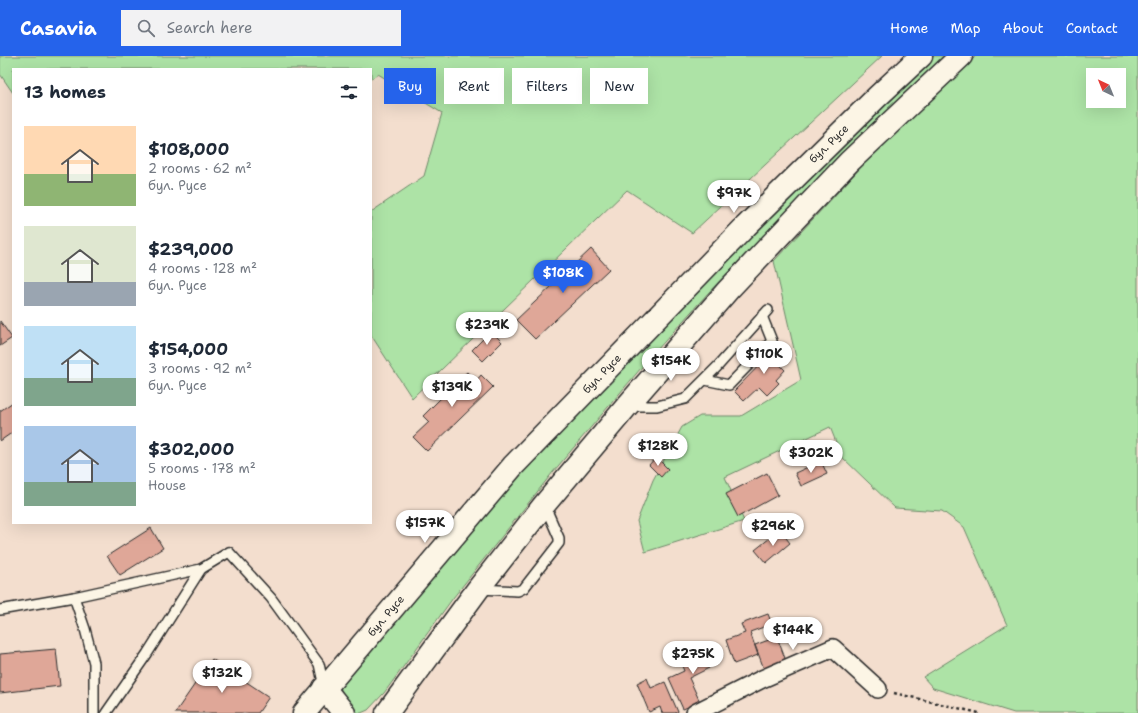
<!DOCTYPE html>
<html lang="en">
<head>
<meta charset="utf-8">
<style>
	body { margin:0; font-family:"Shantell Sans",sans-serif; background:#f2f2f3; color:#1f2937; height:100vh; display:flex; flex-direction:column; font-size:15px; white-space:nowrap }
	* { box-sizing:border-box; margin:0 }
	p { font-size:13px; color:#747a83 }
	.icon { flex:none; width:22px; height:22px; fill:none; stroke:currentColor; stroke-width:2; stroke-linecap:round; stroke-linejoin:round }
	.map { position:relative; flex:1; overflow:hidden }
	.panel { position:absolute; left:12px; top:12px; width:360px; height:456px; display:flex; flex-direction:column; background:#fff; border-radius:0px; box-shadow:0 4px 16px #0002 }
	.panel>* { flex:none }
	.hud { position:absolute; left:384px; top:12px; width:380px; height:36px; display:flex; gap:8px }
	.needle { width:26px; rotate:317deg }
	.fabs { position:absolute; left:1086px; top:12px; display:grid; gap:8px }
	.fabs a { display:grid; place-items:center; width:40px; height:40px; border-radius:0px; background:#fff; box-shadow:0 4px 16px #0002; font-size:20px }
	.price { position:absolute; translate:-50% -34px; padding:0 9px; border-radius:14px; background:#fff; color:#222; font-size:13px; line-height:26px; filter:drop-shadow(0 1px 2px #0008) }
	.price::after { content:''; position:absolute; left:50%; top:24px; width:12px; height:9px; margin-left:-6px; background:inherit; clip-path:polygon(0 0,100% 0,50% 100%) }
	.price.selected { background:#2563eb; color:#fff }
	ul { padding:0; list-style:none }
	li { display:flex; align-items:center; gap:12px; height:100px; padding:0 12px }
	li span { display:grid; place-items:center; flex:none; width:112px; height:80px; border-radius:0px; color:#555 }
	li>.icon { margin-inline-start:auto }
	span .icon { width:48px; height:48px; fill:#fffc; stroke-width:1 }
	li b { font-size:17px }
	h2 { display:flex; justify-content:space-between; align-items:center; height:48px; padding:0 12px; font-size:17px }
	.pill { padding:0 14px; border-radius:0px; background:#fff; box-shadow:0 4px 16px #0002; font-size:14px; line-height:36px }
	.pill.selected { background:#2563eb; color:#fff }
	header { display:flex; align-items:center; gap:24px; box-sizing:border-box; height:56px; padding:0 20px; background:#2563eb; color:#fff }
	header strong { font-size:19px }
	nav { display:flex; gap:22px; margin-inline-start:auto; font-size:14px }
	.search { width:280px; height:36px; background:#f2f2f3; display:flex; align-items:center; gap:10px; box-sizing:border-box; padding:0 14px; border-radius:0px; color:#747a83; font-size:15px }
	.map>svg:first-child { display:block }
	.green { fill:#ade3a6; stroke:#6c8768; fill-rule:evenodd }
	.building { fill:#dfa798; stroke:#2b2b2b }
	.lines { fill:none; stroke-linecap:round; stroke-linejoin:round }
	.service-casing { stroke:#2b2b2b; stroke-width:12 }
	.minor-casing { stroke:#2b2b2b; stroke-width:20 }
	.secondary-casing { stroke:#2b2b2b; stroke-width:25 }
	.path { stroke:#2b2b2b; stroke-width:2.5; stroke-dasharray:3 3; stroke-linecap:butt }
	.service { stroke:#fcf5e5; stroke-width:9 }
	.minor { stroke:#fcf5e5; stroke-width:17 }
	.secondary { stroke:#fcf5e5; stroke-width:22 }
	.labels { text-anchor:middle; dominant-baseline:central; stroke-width:4; stroke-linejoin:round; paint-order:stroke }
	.street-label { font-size:11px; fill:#2b2b2b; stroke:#fcf5e5 }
</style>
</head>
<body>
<header>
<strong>Casavia</strong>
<div class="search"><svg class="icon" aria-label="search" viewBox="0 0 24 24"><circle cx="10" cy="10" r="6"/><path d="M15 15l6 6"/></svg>Search here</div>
<nav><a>Home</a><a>Map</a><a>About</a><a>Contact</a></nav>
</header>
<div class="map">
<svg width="1138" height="657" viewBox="0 0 1138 657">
	<rect width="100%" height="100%" fill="#f3dece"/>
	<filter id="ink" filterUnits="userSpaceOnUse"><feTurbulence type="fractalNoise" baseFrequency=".025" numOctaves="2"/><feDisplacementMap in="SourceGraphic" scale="8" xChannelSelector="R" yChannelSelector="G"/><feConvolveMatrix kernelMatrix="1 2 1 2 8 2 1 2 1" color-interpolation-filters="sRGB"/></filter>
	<g filter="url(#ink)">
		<g class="green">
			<polygon points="0,0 882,0 692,177 627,134 412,342 371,279 371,156 424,120 442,57 378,18 371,23 371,13 13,13 13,37 0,18"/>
			<polygon points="934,0 944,0 863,79 773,172 741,203 709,236 647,305 553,416 453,542 398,618 384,637 368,654 361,657 358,657 345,642 339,629 537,395 839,86"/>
			<path d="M976,0H1138V657H1014L933,632L923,621L1007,569L964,471L942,455L895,452L842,401L830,371L725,421L744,465L645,496L637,465L653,424L682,371L700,360H741L801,324L774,205L864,108ZM1093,19H1119V45H1093Z"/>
		</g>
		<g class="building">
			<polygon points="591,193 609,213 535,283 516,264"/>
			<polygon points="0,265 12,282 0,290"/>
			<polygon points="491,275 502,286 483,305 472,294"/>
			<polygon points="779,289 789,299 779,308 785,314 776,324 779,327 767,339 759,331 744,345 734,335"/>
			<polygon points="467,316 476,325 481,319 493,331 427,395 413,381 429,366 423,360 443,340 439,336 453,323 456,326"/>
			<polygon points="13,346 13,376 0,385 0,355"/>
			<polygon points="656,401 668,413 661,421 649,409"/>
			<polygon points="821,405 827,418 801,430 795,417"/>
			<polygon points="767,417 778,439 738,461 726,438"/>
			<polygon points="151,472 163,492 120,519 107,500"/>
			<polygon points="780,474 790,487 766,507 755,494"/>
			<polygon points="768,558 772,568 750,576 758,599 734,608 726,584 745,577 741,568"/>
			<polygon points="777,581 786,605 764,613 755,589"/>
			<polygon points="715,587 721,600 707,607 709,612 689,622 700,646 683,653 669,622 684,615 682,610 691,606 688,600"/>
			<polygon points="56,593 60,630 0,637 0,598"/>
			<polygon points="212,603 269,641 258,657 175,657"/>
			<polygon points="647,622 651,632 665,626 678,656 675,657 662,657 660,651 649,656 637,627"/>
		</g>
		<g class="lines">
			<defs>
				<g id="service">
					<polyline points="705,324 729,329 772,285 762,260"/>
					<polyline points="631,350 657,350 685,343 717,311 768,254"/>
					<polyline points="479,533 518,535 524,532 559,487 559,482 545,450"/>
					<polyline points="74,541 85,573 94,607 94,657"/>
					<polyline points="0,554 74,541 201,513 229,496 271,542 319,608 324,631"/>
					<polyline points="106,657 147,598 201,513"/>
				</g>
				<polyline id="minor" points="695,657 762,623 833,592 878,633"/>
				<g id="secondary">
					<polyline points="324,632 344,657"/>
					<polyline points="304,657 513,410 746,170 877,41 921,0"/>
					<polyline points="387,657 478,533 544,449 627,350 728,234 849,106 961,0"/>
				</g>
			</defs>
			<use href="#service" class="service-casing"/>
			<use href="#minor" class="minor-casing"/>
			<use href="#secondary" class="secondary-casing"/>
			<polyline class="path" points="894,637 979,657"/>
			<use href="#service" class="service"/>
			<use href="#minor" class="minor"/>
			<use href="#secondary" class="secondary"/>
		</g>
	</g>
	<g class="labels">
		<g class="street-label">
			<text transform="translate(829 88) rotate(-44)">бул. Русе</text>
			<text transform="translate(602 318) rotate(-46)">бул. Русе</text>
			<text transform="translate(386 560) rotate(-50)">бул. Русе</text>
		</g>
	</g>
</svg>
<div class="fabs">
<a><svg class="needle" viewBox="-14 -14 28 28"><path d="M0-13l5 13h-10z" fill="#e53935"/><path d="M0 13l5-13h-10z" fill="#747a83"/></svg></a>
</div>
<b class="price" style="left:734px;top:158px">$97K</b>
<b class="price selected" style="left:563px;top:238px">$108K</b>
<b class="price" style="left:487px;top:290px">$239K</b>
<b class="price" style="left:764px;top:319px">$110K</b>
<b class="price" style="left:671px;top:326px">$154K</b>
<b class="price" style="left:452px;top:352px">$139K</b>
<b class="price" style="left:658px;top:411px">$128K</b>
<b class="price" style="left:811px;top:418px">$302K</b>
<b class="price" style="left:425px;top:488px">$157K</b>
<b class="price" style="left:773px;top:491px">$296K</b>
<b class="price" style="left:793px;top:595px">$144K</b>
<b class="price" style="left:693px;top:619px">$275K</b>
<b class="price" style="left:222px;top:638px">$132K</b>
<div class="hud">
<a class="pill selected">Buy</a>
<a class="pill">Rent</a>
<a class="pill">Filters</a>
<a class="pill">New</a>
</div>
<section class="panel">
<h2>13 homes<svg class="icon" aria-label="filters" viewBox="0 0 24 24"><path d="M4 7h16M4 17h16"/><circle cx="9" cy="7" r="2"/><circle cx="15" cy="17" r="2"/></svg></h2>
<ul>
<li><span style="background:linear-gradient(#ffd9b3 60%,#8fb573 0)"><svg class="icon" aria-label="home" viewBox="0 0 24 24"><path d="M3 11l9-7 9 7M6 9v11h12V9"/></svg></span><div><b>$108,000</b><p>2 rooms · 62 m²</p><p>бул. Русе</p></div></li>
<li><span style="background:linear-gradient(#dfe7d0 70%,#9aa5b1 0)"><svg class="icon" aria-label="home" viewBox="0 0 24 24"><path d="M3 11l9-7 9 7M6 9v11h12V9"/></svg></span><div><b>$239,000</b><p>4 rooms · 128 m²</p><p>бул. Русе</p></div></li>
<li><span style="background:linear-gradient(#bfe0f5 65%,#7fa58c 0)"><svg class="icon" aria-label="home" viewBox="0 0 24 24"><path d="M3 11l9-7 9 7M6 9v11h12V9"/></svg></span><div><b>$154,000</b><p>3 rooms · 92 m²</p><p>бул. Русе</p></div></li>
<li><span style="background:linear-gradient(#a9c7e8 70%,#7fa58c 0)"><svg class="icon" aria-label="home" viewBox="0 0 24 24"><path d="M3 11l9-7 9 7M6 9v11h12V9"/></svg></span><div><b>$302,000</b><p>5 rooms · 178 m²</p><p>House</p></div></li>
</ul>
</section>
</div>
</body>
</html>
